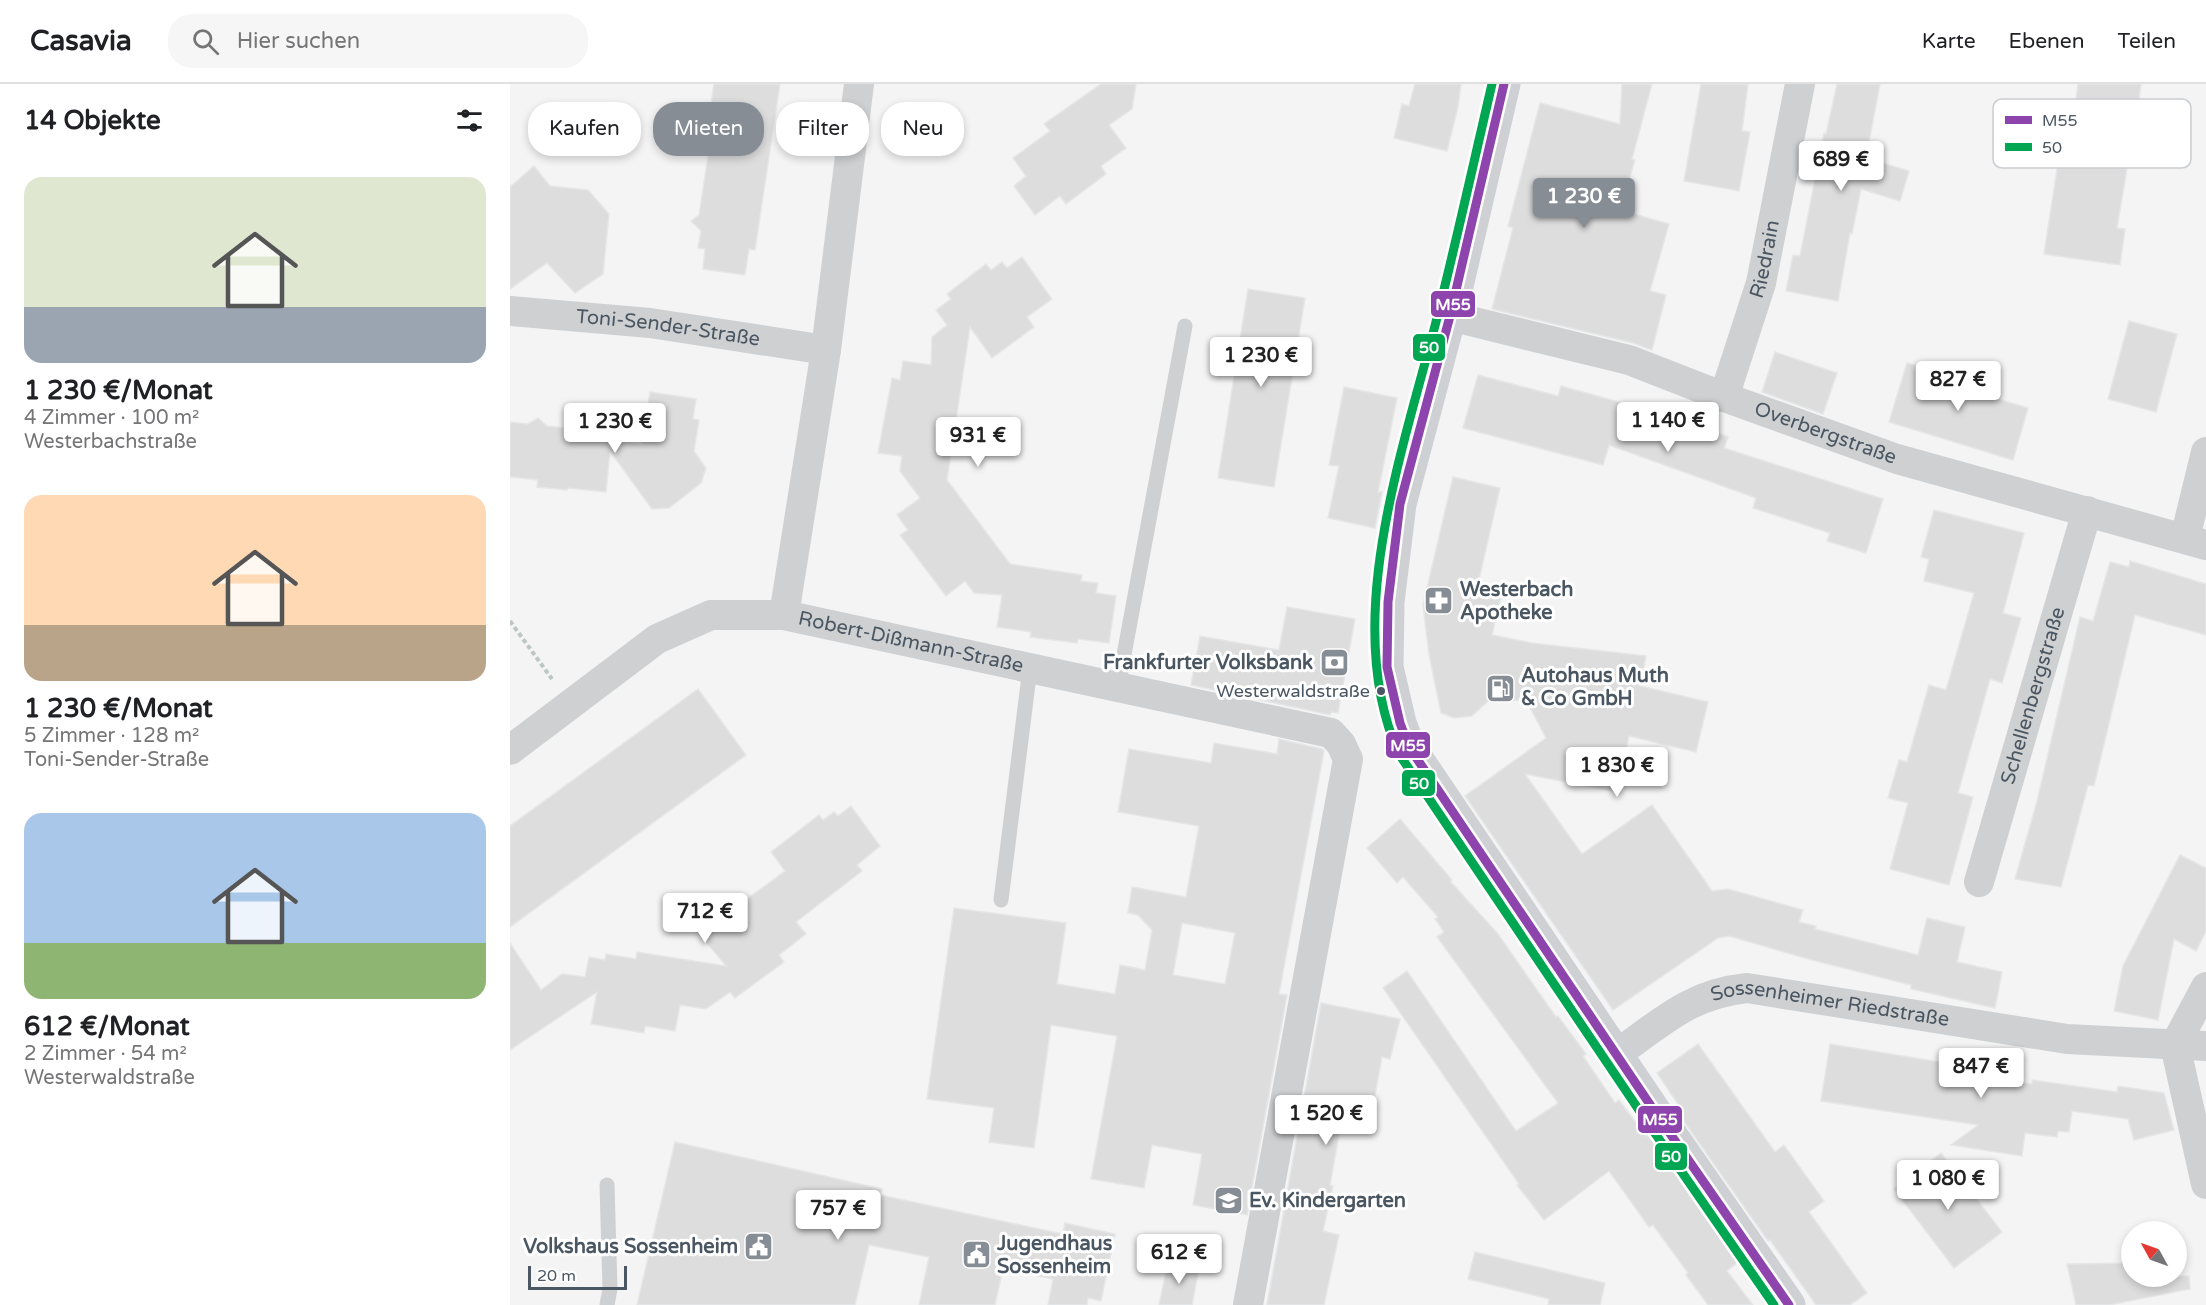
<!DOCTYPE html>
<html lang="de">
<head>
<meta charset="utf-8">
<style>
	body { margin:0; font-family:"Varela Round",sans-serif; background:#f6f6f6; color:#202124; height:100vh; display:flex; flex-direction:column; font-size:22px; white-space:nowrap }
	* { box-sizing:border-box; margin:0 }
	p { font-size:20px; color:#757577 }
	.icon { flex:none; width:33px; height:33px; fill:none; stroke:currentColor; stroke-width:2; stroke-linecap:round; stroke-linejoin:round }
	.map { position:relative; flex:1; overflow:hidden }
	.panel { display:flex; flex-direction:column; background:#fff; width:510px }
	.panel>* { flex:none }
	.hud { position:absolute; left:18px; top:18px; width:570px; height:54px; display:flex; gap:12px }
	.needle { width:39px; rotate:310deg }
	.tools { position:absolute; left:1611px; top:1137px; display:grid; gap:12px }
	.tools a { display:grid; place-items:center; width:66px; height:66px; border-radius:50%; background:#fff; box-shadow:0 3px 9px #0003; font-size:30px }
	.scale { position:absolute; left:18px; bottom:15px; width:99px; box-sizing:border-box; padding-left:6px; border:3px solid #4a5661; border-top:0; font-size:16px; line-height:21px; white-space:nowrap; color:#4a5661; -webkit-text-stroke:4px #fff; paint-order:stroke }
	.price { position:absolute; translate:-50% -51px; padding:0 14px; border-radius:6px; background:#fff; color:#222; font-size:20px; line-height:39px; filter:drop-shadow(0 2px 3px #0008) }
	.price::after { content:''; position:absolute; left:50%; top:36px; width:18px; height:14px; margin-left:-9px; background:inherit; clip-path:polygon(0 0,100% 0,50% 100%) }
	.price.on { background:#868d94; color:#fff }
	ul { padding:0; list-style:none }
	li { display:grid; align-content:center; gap:12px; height:318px; padding:0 24px }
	li span { display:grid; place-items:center; height:186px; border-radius:18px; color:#555 }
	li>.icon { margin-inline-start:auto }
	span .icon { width:108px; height:108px; fill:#fffc; stroke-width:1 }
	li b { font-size:26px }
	h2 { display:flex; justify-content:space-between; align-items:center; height:72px; padding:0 24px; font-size:26px }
	.chip { padding:0 21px; border-radius:24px; background:#fff; box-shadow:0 3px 9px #0003; font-size:21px; line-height:54px }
	.chip.on { background:#868d94; color:#fff }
	header { display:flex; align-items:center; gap:36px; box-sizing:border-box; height:84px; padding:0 30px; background:#fff; border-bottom:2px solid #e0e0e0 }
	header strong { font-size:28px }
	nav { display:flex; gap:33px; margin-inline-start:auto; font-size:21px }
	.search { width:420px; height:54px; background:#f6f6f6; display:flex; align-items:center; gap:15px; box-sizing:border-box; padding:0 21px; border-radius:24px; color:#757577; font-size:22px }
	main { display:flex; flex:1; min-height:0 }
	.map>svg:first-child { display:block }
	.building { fill:#ddddde; stroke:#e5e6e7; stroke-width:1.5; fill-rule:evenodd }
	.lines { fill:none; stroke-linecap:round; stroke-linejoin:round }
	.path { stroke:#bcc7c4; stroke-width:4; stroke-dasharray:4.5 3; stroke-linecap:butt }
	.service { stroke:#ced0d2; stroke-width:15 }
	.minor { stroke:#ced0d2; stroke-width:30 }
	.secondary { stroke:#ced0d4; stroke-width:33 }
	.bus-1-casing { stroke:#fff; stroke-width:14 }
	.bus-2-casing { stroke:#fff; stroke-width:14 }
	.bus-1 { stroke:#8e44ad; stroke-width:9 }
	.bus-2 { stroke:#00a651; stroke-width:9 }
	.bus-dot { fill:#4a5661; stroke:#fff; stroke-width:2 }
	.labels { text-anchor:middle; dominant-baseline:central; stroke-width:6; stroke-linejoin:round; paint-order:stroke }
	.bus-label { font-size:18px; fill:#4a5661; stroke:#fff; text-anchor:end }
	.street-label { font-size:20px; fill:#4a5661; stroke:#fff }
	.poi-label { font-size:20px; font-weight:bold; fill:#4a5661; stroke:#fff; text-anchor:start }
	.key { fill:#fff; stroke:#c9ccd0; stroke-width:1.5 }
	.key-label { font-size:16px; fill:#4a5661 }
	.line-badge { stroke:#fff; stroke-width:2 }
	.badge-label { font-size:16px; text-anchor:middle; font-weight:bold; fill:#fff }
</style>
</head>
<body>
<header>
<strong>Casavia</strong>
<div class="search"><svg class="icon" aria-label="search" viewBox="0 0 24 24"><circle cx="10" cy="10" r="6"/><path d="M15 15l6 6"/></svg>Hier suchen</div>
<nav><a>Karte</a><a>Ebenen</a><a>Teilen</a></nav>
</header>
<main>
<section class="panel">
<h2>14 Objekte<svg class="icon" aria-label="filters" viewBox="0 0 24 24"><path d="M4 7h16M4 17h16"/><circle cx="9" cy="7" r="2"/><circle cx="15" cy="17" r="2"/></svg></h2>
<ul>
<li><span style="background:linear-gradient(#dfe7d0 70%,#9aa5b1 0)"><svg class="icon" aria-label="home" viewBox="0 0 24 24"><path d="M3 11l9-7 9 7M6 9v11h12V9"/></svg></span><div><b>1 230 €/Monat</b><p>4 Zimmer · 100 m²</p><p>Westerbachstraße</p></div></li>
<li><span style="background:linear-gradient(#ffd9b3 70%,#b9a48a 0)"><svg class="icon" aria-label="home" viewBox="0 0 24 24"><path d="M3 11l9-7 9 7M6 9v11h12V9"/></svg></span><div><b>1 230 €/Monat</b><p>5 Zimmer · 128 m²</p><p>Toni-Sender-Straße</p></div></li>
<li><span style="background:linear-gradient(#a9c7e8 70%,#8fb573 0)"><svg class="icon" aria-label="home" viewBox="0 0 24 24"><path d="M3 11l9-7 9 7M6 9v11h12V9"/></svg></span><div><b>612 €/Monat</b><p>2 Zimmer · 54 m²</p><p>Westerwaldstraße</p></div></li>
</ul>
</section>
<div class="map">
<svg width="1696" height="1221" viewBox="0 0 1696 1221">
	<rect width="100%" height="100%" fill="#f4f4f4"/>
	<g class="building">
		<polygon points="204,0 270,0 245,166 239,165 235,191 193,185 195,165 188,164 191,147 181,137 189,131 198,72 194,67"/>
		<polygon points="591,0 626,0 622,25 599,41 616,64 591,82 596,90 556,120 550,112 525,131 504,102 516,92 503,74 540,47 534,40"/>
		<polygon points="905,0 951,0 948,23 937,67 884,54 892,20 899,22"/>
		<polygon points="1112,0 1142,0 1122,75 1125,76 1110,126 1159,140 1140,207 1156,211 1142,266 1123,259 982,225 1003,144 998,142 1030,19 1110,40"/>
		<polygon points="1191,0 1238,0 1232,47 1240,48 1229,107 1174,97"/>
		<polygon points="1327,0 1370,0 1356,74 1399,87 1390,117 1351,105 1342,150 1340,149 1328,217 1276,207 1283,171 1290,172 1314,49 1316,50"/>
		<polygon points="1568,0 1631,0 1624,55 1622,55 1607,144 1615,145 1610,181 1534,170 1549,72 1559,73"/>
		<polygon points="24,82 40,102 78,106 99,130 93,190 65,209 37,179 0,205 0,103"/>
		<polygon points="512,173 542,215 517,233 524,243 482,274 460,243 437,396 500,480 572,491 571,497 588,499 586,509 606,512 599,559 568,555 567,559 520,553 521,548 487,543 492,511 464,509 455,497 436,512 390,451 398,446 387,431 410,414 390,387 392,372 368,369 382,294 390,296 393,277 421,281 422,253 437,241 426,226 441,215 437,210 476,180 481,186 492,178 497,184"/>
		<polygon points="738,205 795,214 764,403 708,394"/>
		<polygon points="1619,237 1667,250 1646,328 1598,315"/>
		<polygon points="1265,268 1327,289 1313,330 1252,308"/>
		<polygon points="1397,279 1477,303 1475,311 1518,324 1503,376 1379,338"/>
		<polygon points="968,291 1048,312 1051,302 1159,332 1218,353 1214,364 1373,415 1356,469 1317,457 1320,449 1243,424 1246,414 1099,361 1093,381 953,344"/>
		<polygon points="834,303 887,314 868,408 872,408 865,444 818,434 829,382 819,381"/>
		<polygon points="140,308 186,315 183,335 189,336 184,367 196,384 191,399 159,424 142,425 100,367 96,408 58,404 57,406 27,403 28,396 0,393 0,338 18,340 28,334 37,342 82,347 81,355 132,360"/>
		<polygon points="943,393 990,404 968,500 993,505 982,551 1022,559 1136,572 1130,602 1198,618 1186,668 1119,652 1107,708 1015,690 1072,770 1142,721 1202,807 1218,805 1293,826 1289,838 1306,842 1305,845 1408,871 1417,834 1455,843 1447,878 1492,888 1485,924 1401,905 1401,901 1302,876 1219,852 1208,854 1103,926 955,712 1036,654 1016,616 978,617 962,632 944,634 931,629 919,571 913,521"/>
		<polygon points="1424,426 1514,449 1493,529 1511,534 1492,599 1480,595 1448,709 1463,713 1439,801 1380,785 1398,719 1378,714 1389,676 1397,678 1419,601 1436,606 1464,509 1414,497 1419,475 1411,473"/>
		<polygon points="1620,477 1696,500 1696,551 1625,531 1584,702 1578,701 1551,803 1505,795 1527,717 1570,533 1583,537 1600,478 1619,483"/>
		<polygon points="777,523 845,535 828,629 821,628 820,631 681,601 690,552 769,566"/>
		<polygon points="188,605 236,671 0,843 0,742"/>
		<path d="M769,655L812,665L814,667L769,910L777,911L737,1131L683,1121L692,1070L642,1061L634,1104L581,1095L607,952L541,941L524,1064L479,1058L484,1024L417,1015L444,824L556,839L547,900L605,910L610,881L635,886L642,846L628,831L618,829L622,803L676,813L689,742L608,728L619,665L701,679L704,659L767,670ZM672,839L725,849L715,900L663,891Z"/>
		<polygon points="341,722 370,762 347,781 352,787 286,838 296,850 269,871 274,878 225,914 220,908 196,925 170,921 165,947 135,942 134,949 81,940 87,908 0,966 0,859 31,906 52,890 75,893 79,873 95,876 96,870 126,875 127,868 216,882 188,848 227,818 229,821 275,787 261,768 309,731 313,736 324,728 328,732"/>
		<polygon points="890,735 942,796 940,797 988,850 1046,933 1048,932 1076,970 1073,972 1105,1019 1109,1016 1136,1052 1138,1050 1227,1179 1217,1187 1243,1221 1198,1221 1176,1191 1178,1189 1143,1141 1139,1143 1099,1087 1034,1136 1007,1101 1009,1100 873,904 897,887 1006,1047 1048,1019 927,853 934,848 925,835 928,833 893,793 887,799 857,764"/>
		<polygon points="1670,771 1696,784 1696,847 1686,867 1664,855 1648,936 1604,927 1613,882"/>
		<polygon points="811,919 890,935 880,975 872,973 861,1033 833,1028 820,1101 823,1102 813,1147 829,1151 814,1221 757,1221"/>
		<polygon points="1188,960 1265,1068 1274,1061 1314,1117 1299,1128 1357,1209 1340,1221 1306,1221 1260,1156 1258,1157 1168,1029 1172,1026 1147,989"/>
		<polygon points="1320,960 1473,985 1471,993 1522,1000 1522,996 1607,1008 1608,1002 1654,1009 1664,1046 1624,1056 1618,1035 1562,1027 1559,1048 1548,1047 1547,1053 1515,1049 1512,1072 1441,1061 1468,1041 1311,1017"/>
		<polygon points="165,1058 372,1105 370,1111 553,1150 555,1139 605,1150 591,1217 578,1214 577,1221 538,1221 543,1195 493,1185 485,1221 409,1221 419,1173 359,1161 345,1221 127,1221"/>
		<polygon points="1431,1069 1492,1148 1444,1184 1384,1105"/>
		<polygon points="965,1168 1095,1199 1090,1221 1038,1221 1039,1215 958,1195"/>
		<polygon points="658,1178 689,1184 682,1221 649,1221"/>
		<polygon points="1622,1179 1622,1192 1679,1192 1680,1205 1599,1221 1566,1221 1557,1180"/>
	</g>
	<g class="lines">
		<polyline class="path" points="0,537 42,595"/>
		<g class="service">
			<polyline points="608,603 675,242"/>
			<polyline points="491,816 520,584"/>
			<polyline points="97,1101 100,1205 97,1221"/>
		</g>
		<g class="minor">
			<path id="s1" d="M0,227L140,239L316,266"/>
			<path id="s2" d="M940,232L1119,276L1214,313L1387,375L1696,461"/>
			<path id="s3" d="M1214,313L1251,199L1290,0"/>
			<polyline points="1675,454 1696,368"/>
			<polyline points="274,531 316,266 349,0"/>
			<path id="s4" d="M0,666L147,555L201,531H274L821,649L831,660L838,675L738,1221"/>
			<path id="s5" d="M1469,798L1577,427"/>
			<polyline points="1696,903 1665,961 1696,1100"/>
			<path id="s6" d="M1107,970C1152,938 1180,910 1237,904L1557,955L1696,962"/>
		</g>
		<polyline class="secondary" points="994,0 940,232 890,420 878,518 877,583 890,639 899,663 1143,1025 1279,1221"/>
		<defs>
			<polyline id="bus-1" points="994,0 940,232 890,420 878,518 877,583 890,639 899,663 1143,1025 1279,1221"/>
			<path id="bus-2" d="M982,0C964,77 947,154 928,230C895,361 829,539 889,670L1133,1032L1264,1221"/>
		</defs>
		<use href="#bus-1" class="bus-1-casing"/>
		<use href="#bus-2" class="bus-2-casing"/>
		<use href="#bus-1" class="bus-1"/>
		<use href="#bus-2" class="bus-2"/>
	</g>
	<defs>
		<symbol id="pharmacy-square" viewBox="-11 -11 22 22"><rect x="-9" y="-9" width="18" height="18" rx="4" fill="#868d94" stroke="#fff"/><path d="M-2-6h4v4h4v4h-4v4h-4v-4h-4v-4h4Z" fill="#fff"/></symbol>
		<symbol id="bank-square" viewBox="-11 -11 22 22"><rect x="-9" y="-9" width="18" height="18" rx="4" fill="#868d94" stroke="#fff"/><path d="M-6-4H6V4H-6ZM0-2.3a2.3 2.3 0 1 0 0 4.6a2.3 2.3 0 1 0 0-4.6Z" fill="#fff"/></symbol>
		<symbol id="fuel-square" viewBox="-11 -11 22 22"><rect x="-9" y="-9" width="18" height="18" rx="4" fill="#868d94" stroke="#fff"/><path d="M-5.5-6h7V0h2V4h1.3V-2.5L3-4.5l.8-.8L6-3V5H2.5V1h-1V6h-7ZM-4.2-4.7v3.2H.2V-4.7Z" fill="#fff"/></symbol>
		<symbol id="school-square" viewBox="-11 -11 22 22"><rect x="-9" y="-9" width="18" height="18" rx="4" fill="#868d94" stroke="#fff"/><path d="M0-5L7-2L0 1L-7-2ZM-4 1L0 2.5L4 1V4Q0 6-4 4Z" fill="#fff"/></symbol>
		<symbol id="civic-square" viewBox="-11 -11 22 22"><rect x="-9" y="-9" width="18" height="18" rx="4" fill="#868d94" stroke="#fff"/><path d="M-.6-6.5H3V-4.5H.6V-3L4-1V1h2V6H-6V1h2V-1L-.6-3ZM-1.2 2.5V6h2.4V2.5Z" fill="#fff"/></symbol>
	</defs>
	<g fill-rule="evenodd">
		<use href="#pharmacy-square" x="912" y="500" width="33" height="33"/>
		<use href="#bank-square" x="808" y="562" width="33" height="33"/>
		<use href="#fuel-square" x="974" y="588" width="33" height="33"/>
		<use href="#school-square" x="702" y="1100" width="33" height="33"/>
		<use href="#civic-square" x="232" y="1146" width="33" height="33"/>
		<use href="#civic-square" x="450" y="1154" width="33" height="33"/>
	</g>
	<circle class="bus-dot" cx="871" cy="607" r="5"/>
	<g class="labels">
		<g class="bus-label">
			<text x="860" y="607">Westerwaldstraße</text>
		</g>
		<g class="street-label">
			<text stroke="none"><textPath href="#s3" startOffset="144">Riedrain</textPath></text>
			<text stroke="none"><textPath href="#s1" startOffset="159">Toni-Sender-Straße</textPath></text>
			<text stroke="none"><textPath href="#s2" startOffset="394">Overbergstraße</textPath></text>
			<text stroke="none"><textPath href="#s4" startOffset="446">Robert-Dißmann-Straße</textPath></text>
			<text stroke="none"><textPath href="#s5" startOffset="194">Schellenbergstraße</textPath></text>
			<text stroke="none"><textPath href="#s6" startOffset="232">Sossenheimer Riedstraße</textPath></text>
		</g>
		<g class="poi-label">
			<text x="950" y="506">Westerbach<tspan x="950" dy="23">Apotheke</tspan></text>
			<text x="803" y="579" text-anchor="end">Frankfurter Volksbank</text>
			<text x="1011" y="592">Autohaus Muth<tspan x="1011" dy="23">&amp; Co GmbH</tspan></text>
			<text x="739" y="1117">Ev. Kindergarten</text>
			<text x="487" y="1160">Jugendhaus<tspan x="487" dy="23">Sossenheim</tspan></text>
			<text x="228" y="1163" text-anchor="end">Volkshaus Sossenheim</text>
		</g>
	</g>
	<rect x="1483" y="15" width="198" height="69" rx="9" class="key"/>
	<rect x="1495" y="32" width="27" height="8" fill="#8e44ad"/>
	<rect x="1495" y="59" width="27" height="8" fill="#00a651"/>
	<g class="key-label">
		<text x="1532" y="42">M55</text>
		<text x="1532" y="69">50</text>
	</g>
	<g class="line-badge">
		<rect x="920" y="206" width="46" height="28" rx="6" fill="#8e44ad"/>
		<rect x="902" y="249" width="34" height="29" rx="6" fill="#00a651"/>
		<rect x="875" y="647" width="46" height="28" rx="6" fill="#8e44ad"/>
		<rect x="891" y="685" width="35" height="28" rx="6" fill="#00a651"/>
		<rect x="1127" y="1021" width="46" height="29" rx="6" fill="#8e44ad"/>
		<rect x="1144" y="1058" width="34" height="29" rx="6" fill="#00a651"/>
	</g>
	<g class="badge-label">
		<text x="943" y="226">M55</text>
		<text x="919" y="269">50</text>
		<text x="898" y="667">M55</text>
		<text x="909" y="705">50</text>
		<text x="1150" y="1041">M55</text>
		<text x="1161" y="1078">50</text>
	</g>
</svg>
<div class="tools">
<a><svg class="needle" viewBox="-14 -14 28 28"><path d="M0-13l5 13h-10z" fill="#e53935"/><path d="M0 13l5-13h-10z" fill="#757577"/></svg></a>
</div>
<div class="scale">20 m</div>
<b class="price" style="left:1331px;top:108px">689 €</b>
<b class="price on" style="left:1074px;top:145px">1 230 €</b>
<b class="price" style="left:751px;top:304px">1 230 €</b>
<b class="price" style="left:1448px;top:328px">827 €</b>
<b class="price" style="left:1158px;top:369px">1 140 €</b>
<b class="price" style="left:105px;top:370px">1 230 €</b>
<b class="price" style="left:468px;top:384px">931 €</b>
<b class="price" style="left:1107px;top:714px">1 830 €</b>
<b class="price" style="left:195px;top:860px">712 €</b>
<b class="price" style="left:1471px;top:1015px">847 €</b>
<b class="price" style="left:816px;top:1062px">1 520 €</b>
<b class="price" style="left:1438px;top:1127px">1 080 €</b>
<b class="price" style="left:328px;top:1157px">757 €</b>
<b class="price" style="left:669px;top:1201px">612 €</b>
<div class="hud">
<a class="chip">Kaufen</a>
<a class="chip on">Mieten</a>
<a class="chip">Filter</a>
<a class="chip">Neu</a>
</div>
</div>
</main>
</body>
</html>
